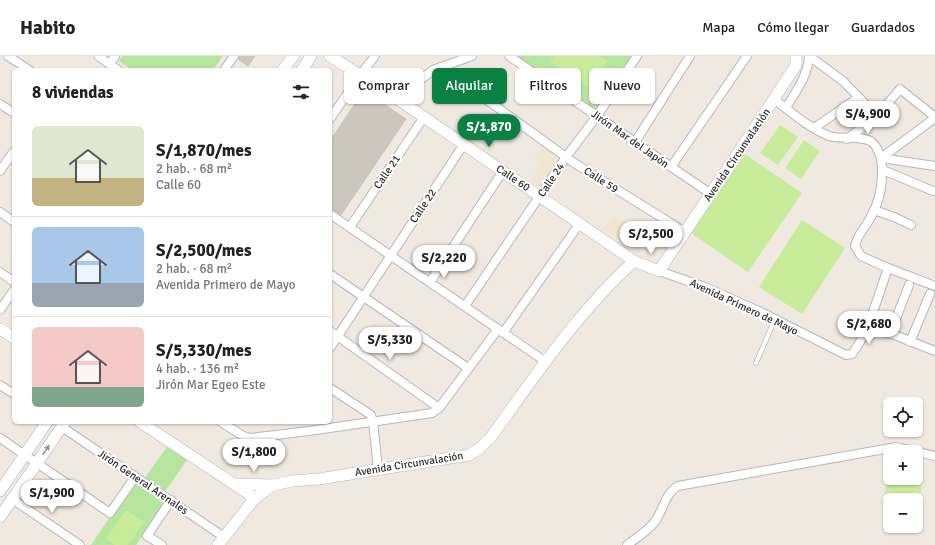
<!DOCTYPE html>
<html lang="es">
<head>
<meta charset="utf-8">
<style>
	body { margin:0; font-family:Signika,sans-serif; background:#f6f6f6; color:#222; height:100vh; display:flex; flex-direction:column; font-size:15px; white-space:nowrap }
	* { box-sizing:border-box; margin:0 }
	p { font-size:13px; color:#767676 }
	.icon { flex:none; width:22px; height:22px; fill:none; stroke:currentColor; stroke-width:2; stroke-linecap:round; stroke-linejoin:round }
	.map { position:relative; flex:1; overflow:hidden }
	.panel { position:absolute; left:12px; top:12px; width:320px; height:356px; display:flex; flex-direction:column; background:#fff; border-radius:6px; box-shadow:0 1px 3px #0004 }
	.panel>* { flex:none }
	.hud { position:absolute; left:344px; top:12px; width:380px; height:36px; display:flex; gap:8px }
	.buttons { position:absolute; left:883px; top:341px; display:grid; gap:8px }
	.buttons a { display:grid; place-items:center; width:40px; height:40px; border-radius:6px; background:#fff; box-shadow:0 1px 3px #0004; font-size:20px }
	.price { position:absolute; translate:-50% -34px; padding:0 9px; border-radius:14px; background:#fff; color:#222; font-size:13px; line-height:26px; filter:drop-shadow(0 1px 2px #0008) }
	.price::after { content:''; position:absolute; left:50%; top:24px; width:12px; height:9px; margin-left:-6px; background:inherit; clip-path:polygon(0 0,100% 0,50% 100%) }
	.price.selected { background:#0b8043; color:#fff }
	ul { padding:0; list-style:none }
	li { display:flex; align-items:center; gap:12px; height:100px; padding:0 20px }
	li+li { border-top:1px solid #e0e0e0 }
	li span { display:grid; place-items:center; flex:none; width:112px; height:80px; border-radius:6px; color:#555 }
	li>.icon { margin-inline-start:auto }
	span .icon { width:48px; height:48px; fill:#fffc; stroke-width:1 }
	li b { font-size:17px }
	h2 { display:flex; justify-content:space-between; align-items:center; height:48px; padding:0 20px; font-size:17px }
	.pill { padding:0 14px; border-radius:6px; background:#fff; box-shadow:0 1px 3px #0004; font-size:14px; line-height:36px }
	.pill.selected { background:#0b8043; color:#fff }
	header { display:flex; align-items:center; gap:24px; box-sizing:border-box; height:56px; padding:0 20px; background:#fff; border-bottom:1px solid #e0e0e0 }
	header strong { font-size:19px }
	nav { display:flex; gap:22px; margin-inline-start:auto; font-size:14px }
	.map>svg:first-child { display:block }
	.education { fill:#f0e6d1 }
	.green { fill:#b6e59e }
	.pitch { fill:#c9ec9a }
	.building { fill:#cbc7bf; stroke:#cbc5ba }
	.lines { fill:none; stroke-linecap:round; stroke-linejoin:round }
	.lane-casing { stroke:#b4b7c1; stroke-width:5.5 }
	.street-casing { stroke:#b4b7c1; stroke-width:10 }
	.secondary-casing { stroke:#b4b7c1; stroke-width:12 }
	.lane { stroke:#fff; stroke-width:4 }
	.street { stroke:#fff; stroke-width:8 }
	.secondary { stroke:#fff; stroke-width:11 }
	.oneway { fill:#969696 }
	.labels { text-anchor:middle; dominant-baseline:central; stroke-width:4; stroke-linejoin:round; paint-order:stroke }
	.street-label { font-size:11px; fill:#2e2e2e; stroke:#fff }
</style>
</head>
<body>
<header>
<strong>Habito</strong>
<nav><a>Mapa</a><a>Cómo llegar</a><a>Guardados</a></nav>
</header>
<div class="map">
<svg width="935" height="489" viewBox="0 0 935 489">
	<rect width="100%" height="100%" fill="#efe9e1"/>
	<g class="education">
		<polygon points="544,89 562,101 541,131 531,124 540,109 534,104"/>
		<polygon points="614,159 637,173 627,188 603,173"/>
	</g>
	<g class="green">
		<polygon points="122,0 223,0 213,14 132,14 119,5"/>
		<polygon points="513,0 632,0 594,56"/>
		<polygon points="167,391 187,404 164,437 144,423"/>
		<polygon points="135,424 166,445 136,489 91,489"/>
	</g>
	<g class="pitch">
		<polygon points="554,0 599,0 608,5 590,32 550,6"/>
		<polygon points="780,69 798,81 778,109 760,97"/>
		<polygon points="804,84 820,95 801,123 785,112"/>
		<polygon points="745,98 802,137 748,216 691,177"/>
		<polygon points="802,164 845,192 802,258 759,231"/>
		<polygon points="889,422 922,431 917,448 916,444 903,444 884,439"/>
		<polygon points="126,454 144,466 128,489 115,489 106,483"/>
	</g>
	<g class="building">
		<polygon points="239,0 255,0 248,10 238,3"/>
		<polygon points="364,34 406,63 341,159 330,153 330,85"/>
	</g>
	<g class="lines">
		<defs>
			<polyline id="lane" points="756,307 775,263"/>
			<g id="street">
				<polyline points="8,0 29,14"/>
				<polyline points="98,0 118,14"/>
				<polyline points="509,0 711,138"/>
				<polyline points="809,0 843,25 877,60"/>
				<polyline points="110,8 115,0"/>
				<polyline points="441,11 566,101 571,105 685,176"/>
				<polyline points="224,14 234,0"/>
				<path d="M774,43C791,56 809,72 829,80C841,84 862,79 872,86C877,90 879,97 881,102L935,110"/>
				<polyline points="399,44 420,24 433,14 472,0"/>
				<polyline points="0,48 14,57"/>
				<path d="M786,52C796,35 808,20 809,0"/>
				<path d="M935,62L881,102C884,124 880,147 868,166C863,174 857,180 855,190L861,200L888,212L935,230"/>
				<polyline points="330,63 360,19 375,0"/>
				<polyline points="814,72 859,41"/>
				<polyline points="847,83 877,60 900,33 935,61"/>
				<polyline points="635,86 690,0"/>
				<polyline points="671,111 747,0"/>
				<polyline points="883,114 933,135"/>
				<polyline points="0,115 14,95"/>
				<polyline points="874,154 894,161 911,169"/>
				<polyline points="0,156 14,166"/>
				<polyline points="330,158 546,306"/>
				<polyline points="350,171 424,61"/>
				<path d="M659,215L705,231L763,257L846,299L852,298C868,278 879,237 888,212"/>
				<polyline points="0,216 14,226"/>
				<polyline points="330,218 468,312"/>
				<polyline points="430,226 503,115"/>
				<polyline points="465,250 566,101 597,60 637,0"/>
				<polyline points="0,254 14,234"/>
				<polyline points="867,268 935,295"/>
				<polyline points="330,275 439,352"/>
				<polyline points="503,277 580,167"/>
				<polyline points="890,278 909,229"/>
				<polyline points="910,286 930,238"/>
				<polyline points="330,292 464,88"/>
				<polyline points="0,329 14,338"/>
				<polyline points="330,332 371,359 373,366 378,413"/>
				<polyline points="221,366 245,381 251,382 309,375 432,357 439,352 498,273"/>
				<polyline points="62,371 224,481"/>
				<polyline points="0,382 110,457 135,421"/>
				<polyline points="12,443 80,489"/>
				<polyline points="162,489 147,480 171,444"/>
				<path d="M627,489C636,482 649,475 656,464C664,452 665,438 678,430L896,391L935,400"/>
			</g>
			<g id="secondary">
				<polyline points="330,0 399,44 634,205 659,215 774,43 796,9 796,0"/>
				<polyline points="283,14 293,0"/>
				<polyline points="302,14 311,0"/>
				<polyline points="0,273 14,282"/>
				<polyline points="140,366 255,442"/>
				<polyline points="235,428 273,429"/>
				<polyline points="0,435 47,366"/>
				<polyline points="0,461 65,366"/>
				<path d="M218,489L255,442L273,429L292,425L319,423L469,399L480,392L491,381C535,320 578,256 634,205"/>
			</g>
		</defs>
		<use href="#lane" class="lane-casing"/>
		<use href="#street" class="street-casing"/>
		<use href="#secondary" class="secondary-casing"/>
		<use href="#lane" class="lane"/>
		<use href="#street" class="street"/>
		<use href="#secondary" class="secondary"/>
	</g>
	<defs><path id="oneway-solid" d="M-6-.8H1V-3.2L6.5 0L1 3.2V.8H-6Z"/></defs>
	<use class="oneway" href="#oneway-solid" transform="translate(46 394) rotate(-56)"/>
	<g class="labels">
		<g class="street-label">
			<text transform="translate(630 83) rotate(35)">Jirón Mar del Japón</text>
			<text transform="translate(737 99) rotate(-56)">Avenida Circunvalación</text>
			<text transform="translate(387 116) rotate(-56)">Calle 21</text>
			<text transform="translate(513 122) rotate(34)">Calle 60</text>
			<text transform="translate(551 124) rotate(-56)">Calle 24</text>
			<text transform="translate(601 124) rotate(32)">Calle 59</text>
			<text transform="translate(423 150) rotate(-56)">Calle 22</text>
			<text transform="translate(744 251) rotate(25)">Avenida Primero de Mayo</text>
			<text transform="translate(409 408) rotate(-9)">Avenida Circunvalación</text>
			<text transform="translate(143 426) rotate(34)">Jirón General Arenales</text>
		</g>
	</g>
</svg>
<div class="buttons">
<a><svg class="icon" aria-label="locate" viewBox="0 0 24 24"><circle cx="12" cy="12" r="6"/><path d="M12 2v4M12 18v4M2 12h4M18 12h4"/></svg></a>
<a>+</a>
<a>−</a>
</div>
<b class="price" style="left:868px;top:79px">S/4,900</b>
<b class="price selected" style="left:489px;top:92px">S/1,870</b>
<b class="price" style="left:651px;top:199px">S/2,500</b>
<b class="price" style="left:444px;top:223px">S/2,220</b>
<b class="price" style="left:869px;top:289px">S/2,680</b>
<b class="price" style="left:390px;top:305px">S/5,330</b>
<b class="price" style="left:254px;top:417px">S/1,800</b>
<b class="price" style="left:52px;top:458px">S/1,900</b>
<div class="hud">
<a class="pill">Comprar</a>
<a class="pill selected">Alquilar</a>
<a class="pill">Filtros</a>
<a class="pill">Nuevo</a>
</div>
<section class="panel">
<h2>8 viviendas<svg class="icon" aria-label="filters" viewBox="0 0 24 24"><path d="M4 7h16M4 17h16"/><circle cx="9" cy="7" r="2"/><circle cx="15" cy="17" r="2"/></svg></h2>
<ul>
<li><span style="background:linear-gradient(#dfe7d0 65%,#c2b280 0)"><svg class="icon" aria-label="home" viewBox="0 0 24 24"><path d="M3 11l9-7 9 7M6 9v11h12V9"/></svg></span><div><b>S/1,870/mes</b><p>2 hab. · 68 m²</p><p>Calle 60</p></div></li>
<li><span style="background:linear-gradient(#a9c7e8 70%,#9aa5b1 0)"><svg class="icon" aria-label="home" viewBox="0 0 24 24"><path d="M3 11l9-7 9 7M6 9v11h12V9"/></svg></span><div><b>S/2,500/mes</b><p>2 hab. · 68 m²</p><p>Avenida Primero de Mayo</p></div></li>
<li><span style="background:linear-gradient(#f6c9c9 75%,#7fa58c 0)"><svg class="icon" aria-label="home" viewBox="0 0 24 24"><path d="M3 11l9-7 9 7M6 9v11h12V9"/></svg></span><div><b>S/5,330/mes</b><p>4 hab. · 136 m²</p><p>Jirón Mar Egeo Este</p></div></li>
</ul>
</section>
</div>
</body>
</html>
